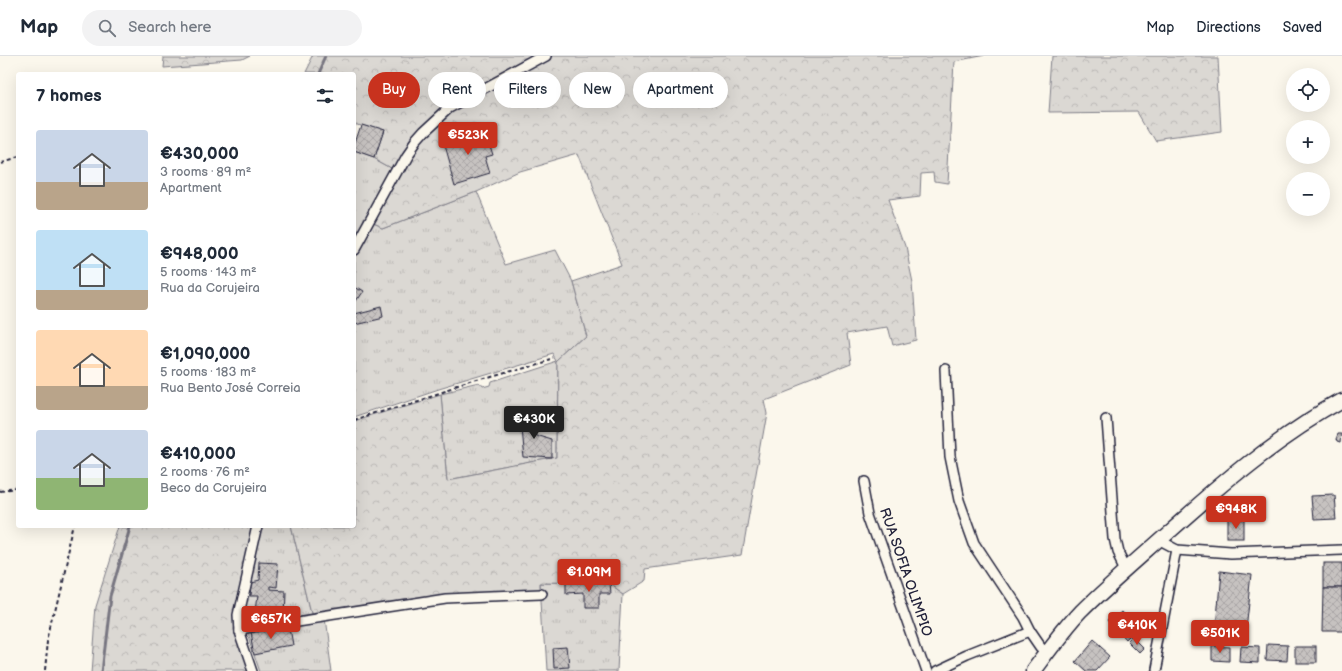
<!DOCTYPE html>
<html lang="en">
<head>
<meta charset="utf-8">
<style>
	body { margin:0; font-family:"Balsamiq Sans",sans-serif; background:#f2f2f3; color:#1f2937; height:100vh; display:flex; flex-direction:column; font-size:15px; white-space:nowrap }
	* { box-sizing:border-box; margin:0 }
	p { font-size:13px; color:#747a83 }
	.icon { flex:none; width:22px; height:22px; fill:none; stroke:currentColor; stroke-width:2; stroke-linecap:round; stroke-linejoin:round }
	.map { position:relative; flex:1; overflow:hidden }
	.side { position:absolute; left:16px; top:16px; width:340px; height:456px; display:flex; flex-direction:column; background:#fff; border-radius:4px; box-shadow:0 4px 16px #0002 }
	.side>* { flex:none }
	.hud { position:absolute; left:368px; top:16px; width:380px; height:36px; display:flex; gap:8px }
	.buttons { position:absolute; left:1286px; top:12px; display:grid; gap:8px }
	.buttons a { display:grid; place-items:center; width:44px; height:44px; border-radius:50%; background:#fff; box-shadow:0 4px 16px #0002; font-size:20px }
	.price { position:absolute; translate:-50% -34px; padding:0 9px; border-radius:4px; background:#c8321e; color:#fff; font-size:13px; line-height:26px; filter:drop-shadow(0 1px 2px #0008) }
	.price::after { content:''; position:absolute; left:50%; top:24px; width:12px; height:9px; margin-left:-6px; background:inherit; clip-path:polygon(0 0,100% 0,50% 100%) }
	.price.current { background:#222; color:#fff }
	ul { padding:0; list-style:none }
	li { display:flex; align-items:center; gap:12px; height:100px; padding:0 20px }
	li span { display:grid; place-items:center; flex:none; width:112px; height:80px; border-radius:4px; color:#555 }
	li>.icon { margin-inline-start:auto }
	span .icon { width:48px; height:48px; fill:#fffc; stroke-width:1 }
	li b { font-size:17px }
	h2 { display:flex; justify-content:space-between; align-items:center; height:48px; padding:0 20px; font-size:17px }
	.tag { padding:0 14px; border-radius:18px; background:#fff; box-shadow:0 4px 16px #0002; font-size:14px; line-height:36px }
	.tag.current { background:#c8321e; color:#fff }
	header { display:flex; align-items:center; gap:24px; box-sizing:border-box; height:56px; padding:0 20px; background:#fff; border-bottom:1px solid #e0e1e3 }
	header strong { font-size:19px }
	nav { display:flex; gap:22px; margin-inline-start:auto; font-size:14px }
	.search { width:280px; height:36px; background:#f2f2f3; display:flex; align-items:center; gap:10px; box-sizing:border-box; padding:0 14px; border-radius:22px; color:#747a83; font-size:15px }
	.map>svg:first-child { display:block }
	.grass { fill:url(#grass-tufts); stroke:#7e7d87 }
	.forest { fill:url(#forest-crowns); stroke:#7e7d87 }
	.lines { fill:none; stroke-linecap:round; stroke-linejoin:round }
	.stream { stroke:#787681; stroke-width:3 }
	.building { fill:url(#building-cross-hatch); stroke:#22223b }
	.minor-casing { stroke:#22223b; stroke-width:12 }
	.primary-casing { stroke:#22223b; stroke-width:17 }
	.path { stroke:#22223b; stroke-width:2; stroke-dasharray:4 3; stroke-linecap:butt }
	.minor { stroke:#fbf7ec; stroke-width:9 }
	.primary { stroke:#fbf7ec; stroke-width:14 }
	.labels { text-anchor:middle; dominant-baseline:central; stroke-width:3; stroke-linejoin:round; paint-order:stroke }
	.street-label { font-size:14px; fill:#22223b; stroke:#fbf7ec }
</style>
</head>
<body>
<header>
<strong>Map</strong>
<div class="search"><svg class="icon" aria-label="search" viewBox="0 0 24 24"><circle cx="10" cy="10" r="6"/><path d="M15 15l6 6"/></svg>Search here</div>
<nav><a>Map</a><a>Directions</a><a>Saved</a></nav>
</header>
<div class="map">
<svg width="1342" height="615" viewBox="0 0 1342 615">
	<defs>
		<pattern id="grass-tufts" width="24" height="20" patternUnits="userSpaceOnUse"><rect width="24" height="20" fill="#dbd8d3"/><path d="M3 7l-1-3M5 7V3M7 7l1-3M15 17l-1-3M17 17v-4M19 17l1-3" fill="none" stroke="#bcb9b6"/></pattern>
		<pattern id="forest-crowns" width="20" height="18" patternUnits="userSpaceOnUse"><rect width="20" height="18" fill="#dbd8d3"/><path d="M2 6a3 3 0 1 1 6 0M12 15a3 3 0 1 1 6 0" fill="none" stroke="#bcb9b6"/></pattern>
		<pattern id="building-cross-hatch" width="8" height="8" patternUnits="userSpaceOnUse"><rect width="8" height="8" fill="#c6c2c0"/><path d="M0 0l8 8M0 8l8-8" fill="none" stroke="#aaa6a6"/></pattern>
	</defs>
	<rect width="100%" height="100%" fill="#fbf7ec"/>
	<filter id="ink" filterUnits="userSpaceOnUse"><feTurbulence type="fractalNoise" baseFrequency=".025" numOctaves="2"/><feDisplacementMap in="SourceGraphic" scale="8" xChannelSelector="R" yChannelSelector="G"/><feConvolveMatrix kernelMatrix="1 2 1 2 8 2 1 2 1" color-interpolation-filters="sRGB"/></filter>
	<g filter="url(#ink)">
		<g class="grass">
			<polygon points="354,96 374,103 394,114 354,186"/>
			<polygon points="476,136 506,208 555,194 571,225 586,280 558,306 557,402 448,423 440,338 479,329 482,333 489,331 490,327 558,305 554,298 438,333 354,361 354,199 371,167 383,172"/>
			<polygon points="261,470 291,470 313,560 244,569 242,564"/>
			<polygon points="541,527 609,528 623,538 619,615 546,615"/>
			<polygon points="324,563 331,615 261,615 248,577"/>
		</g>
		<g class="forest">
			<polygon points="163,0 250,0 242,4 162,10"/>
			<polygon points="313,0 539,0 447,48 420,74 394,114 374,103 383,76 354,67 354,18 304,18"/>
			<polygon points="550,0 984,0 954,6 947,128 935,126 934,116 921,117 920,140 888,144 905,192 912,225 916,284 892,290 887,270 847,277 851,309 764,343 767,357 742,499 645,513 644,525 623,538 609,528 541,527 541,536 313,560 291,470 354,470 354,365 440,338 448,423 557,402 558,306 586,280 571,225 622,208 579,99 520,116 476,136 383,172 371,167 418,85 450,52"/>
			<polygon points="1052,0 1218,0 1222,76 1156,85 1139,56 1048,57"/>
			<polygon points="120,470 255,470 235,558 251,615 90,615 95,549"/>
		</g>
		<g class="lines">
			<g class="stream">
				<polyline points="318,18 326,0"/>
				<polyline points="101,615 110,540 130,470"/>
			</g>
		</g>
		<g class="building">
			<polygon points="361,69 383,76 374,103 354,96 354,90"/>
			<polygon points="484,73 492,98 485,100 490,117 454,128 442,86"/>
			<polygon points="354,231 362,236 354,248"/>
			<polygon points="381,250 383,260 354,267 354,257"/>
			<polygon points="519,360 535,360 535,380 552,385 552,403 523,401"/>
			<polygon points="1338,378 1342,378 1341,387 1337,386 1336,383"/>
			<polygon points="1334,439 1336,462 1314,463 1312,440"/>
			<rect x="1227" y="464" width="17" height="21"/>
			<polygon points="259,507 278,508 276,532 268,531 268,534 284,535 283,559 255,557 257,540 249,540 250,526 258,524"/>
			<rect x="1323" y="507" width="19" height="24"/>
			<polygon points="1219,515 1252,519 1245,582 1213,584"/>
			<polygon points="566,528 609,528 610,538 599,538 599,552 583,552 583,538 566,539"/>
			<polygon points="1323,531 1342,531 1342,576 1322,576"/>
			<polygon points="1122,554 1140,573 1127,586 1109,566"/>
			<polygon points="277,572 277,575 288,573 291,590 255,597 251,577"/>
			<polygon points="1134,582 1145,593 1140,598 1129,587"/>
			<polygon points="1092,585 1110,601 1097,615 1086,615 1075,605"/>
			<polygon points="1268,589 1288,590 1287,605 1267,604"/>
			<polygon points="1212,590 1229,591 1229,606 1212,605"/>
			<rect x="1295" y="590" width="21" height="16"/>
			<polygon points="568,591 570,612 554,613 553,592"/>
			<polygon points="1241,591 1260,592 1260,607 1240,606"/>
		</g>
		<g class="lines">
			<defs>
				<g id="minor">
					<polyline points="354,194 406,99 415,86 423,77 450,52 546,0"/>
					<polyline points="946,315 950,401 959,445 974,487 1023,561 1030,575"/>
					<polyline points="1106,362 1115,483 1118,496 1126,512"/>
					<polyline points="864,425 870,457 926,615"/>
					<polyline points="1158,484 1177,494 1231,498 1342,494"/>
					<polyline points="239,574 445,542 542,538"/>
					<polyline points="1154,614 1177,494"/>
					<polyline points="253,615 239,574 238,559 258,470"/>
					<polyline points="935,615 967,600 1030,575 1041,591 1047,595"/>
				</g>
				<path id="primary" d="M1033,615C1048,595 1063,574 1080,556C1109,527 1140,501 1170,474C1224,426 1278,379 1342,344"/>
			</defs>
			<use href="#minor" class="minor-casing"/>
			<use href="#primary" class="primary-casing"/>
			<g class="path">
				<polyline points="0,106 18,101"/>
				<polyline points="354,364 476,325 555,302"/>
				<polyline points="0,436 18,434"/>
				<polyline points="45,615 48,584 75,470"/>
			</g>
			<use href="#minor" class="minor"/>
			<use href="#primary" class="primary"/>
		</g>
	</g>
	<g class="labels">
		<g class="street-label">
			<text transform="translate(906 516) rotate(71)">RUA SOFIA OLIMPIO</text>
		</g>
	</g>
</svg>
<div class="buttons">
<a><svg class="icon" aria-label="locate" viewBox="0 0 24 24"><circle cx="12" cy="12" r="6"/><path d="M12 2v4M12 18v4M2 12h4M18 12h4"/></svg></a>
<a>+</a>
<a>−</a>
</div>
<b class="price" style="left:468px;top:100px">€523K</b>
<b class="price current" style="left:534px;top:384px">€430K</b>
<b class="price" style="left:1236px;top:474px">€948K</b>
<b class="price" style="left:589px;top:537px">€1.09M</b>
<b class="price" style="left:271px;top:584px">€657K</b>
<b class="price" style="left:1137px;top:590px">€410K</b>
<b class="price" style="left:1220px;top:598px">€501K</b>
<div class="hud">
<a class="tag current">Buy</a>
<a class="tag">Rent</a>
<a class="tag">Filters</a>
<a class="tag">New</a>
<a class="tag">Apartment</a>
</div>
<section class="side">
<h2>7 homes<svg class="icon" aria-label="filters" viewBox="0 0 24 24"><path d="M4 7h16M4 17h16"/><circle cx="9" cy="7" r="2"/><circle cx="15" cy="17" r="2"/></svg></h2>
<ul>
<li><span style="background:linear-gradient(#c9d6e8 65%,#b9a48a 0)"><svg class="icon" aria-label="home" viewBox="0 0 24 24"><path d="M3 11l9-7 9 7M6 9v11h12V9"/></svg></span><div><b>€430,000</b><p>3 rooms · 89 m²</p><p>Apartment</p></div></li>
<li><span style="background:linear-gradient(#bfe0f5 75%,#b9a48a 0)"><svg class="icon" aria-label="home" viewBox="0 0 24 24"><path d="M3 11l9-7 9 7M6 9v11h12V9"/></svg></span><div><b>€948,000</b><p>5 rooms · 143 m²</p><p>Rua da Corujeira</p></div></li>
<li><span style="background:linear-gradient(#ffd9b3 70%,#b9a48a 0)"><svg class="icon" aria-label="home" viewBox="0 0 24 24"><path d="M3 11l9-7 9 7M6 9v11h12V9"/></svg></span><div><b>€1,090,000</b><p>5 rooms · 183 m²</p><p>Rua Bento José Correia</p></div></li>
<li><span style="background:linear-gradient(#c9d6e8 60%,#8fb573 0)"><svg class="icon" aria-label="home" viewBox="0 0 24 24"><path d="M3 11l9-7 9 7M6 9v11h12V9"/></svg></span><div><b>€410,000</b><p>2 rooms · 76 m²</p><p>Beco da Corujeira</p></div></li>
</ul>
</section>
</div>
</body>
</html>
